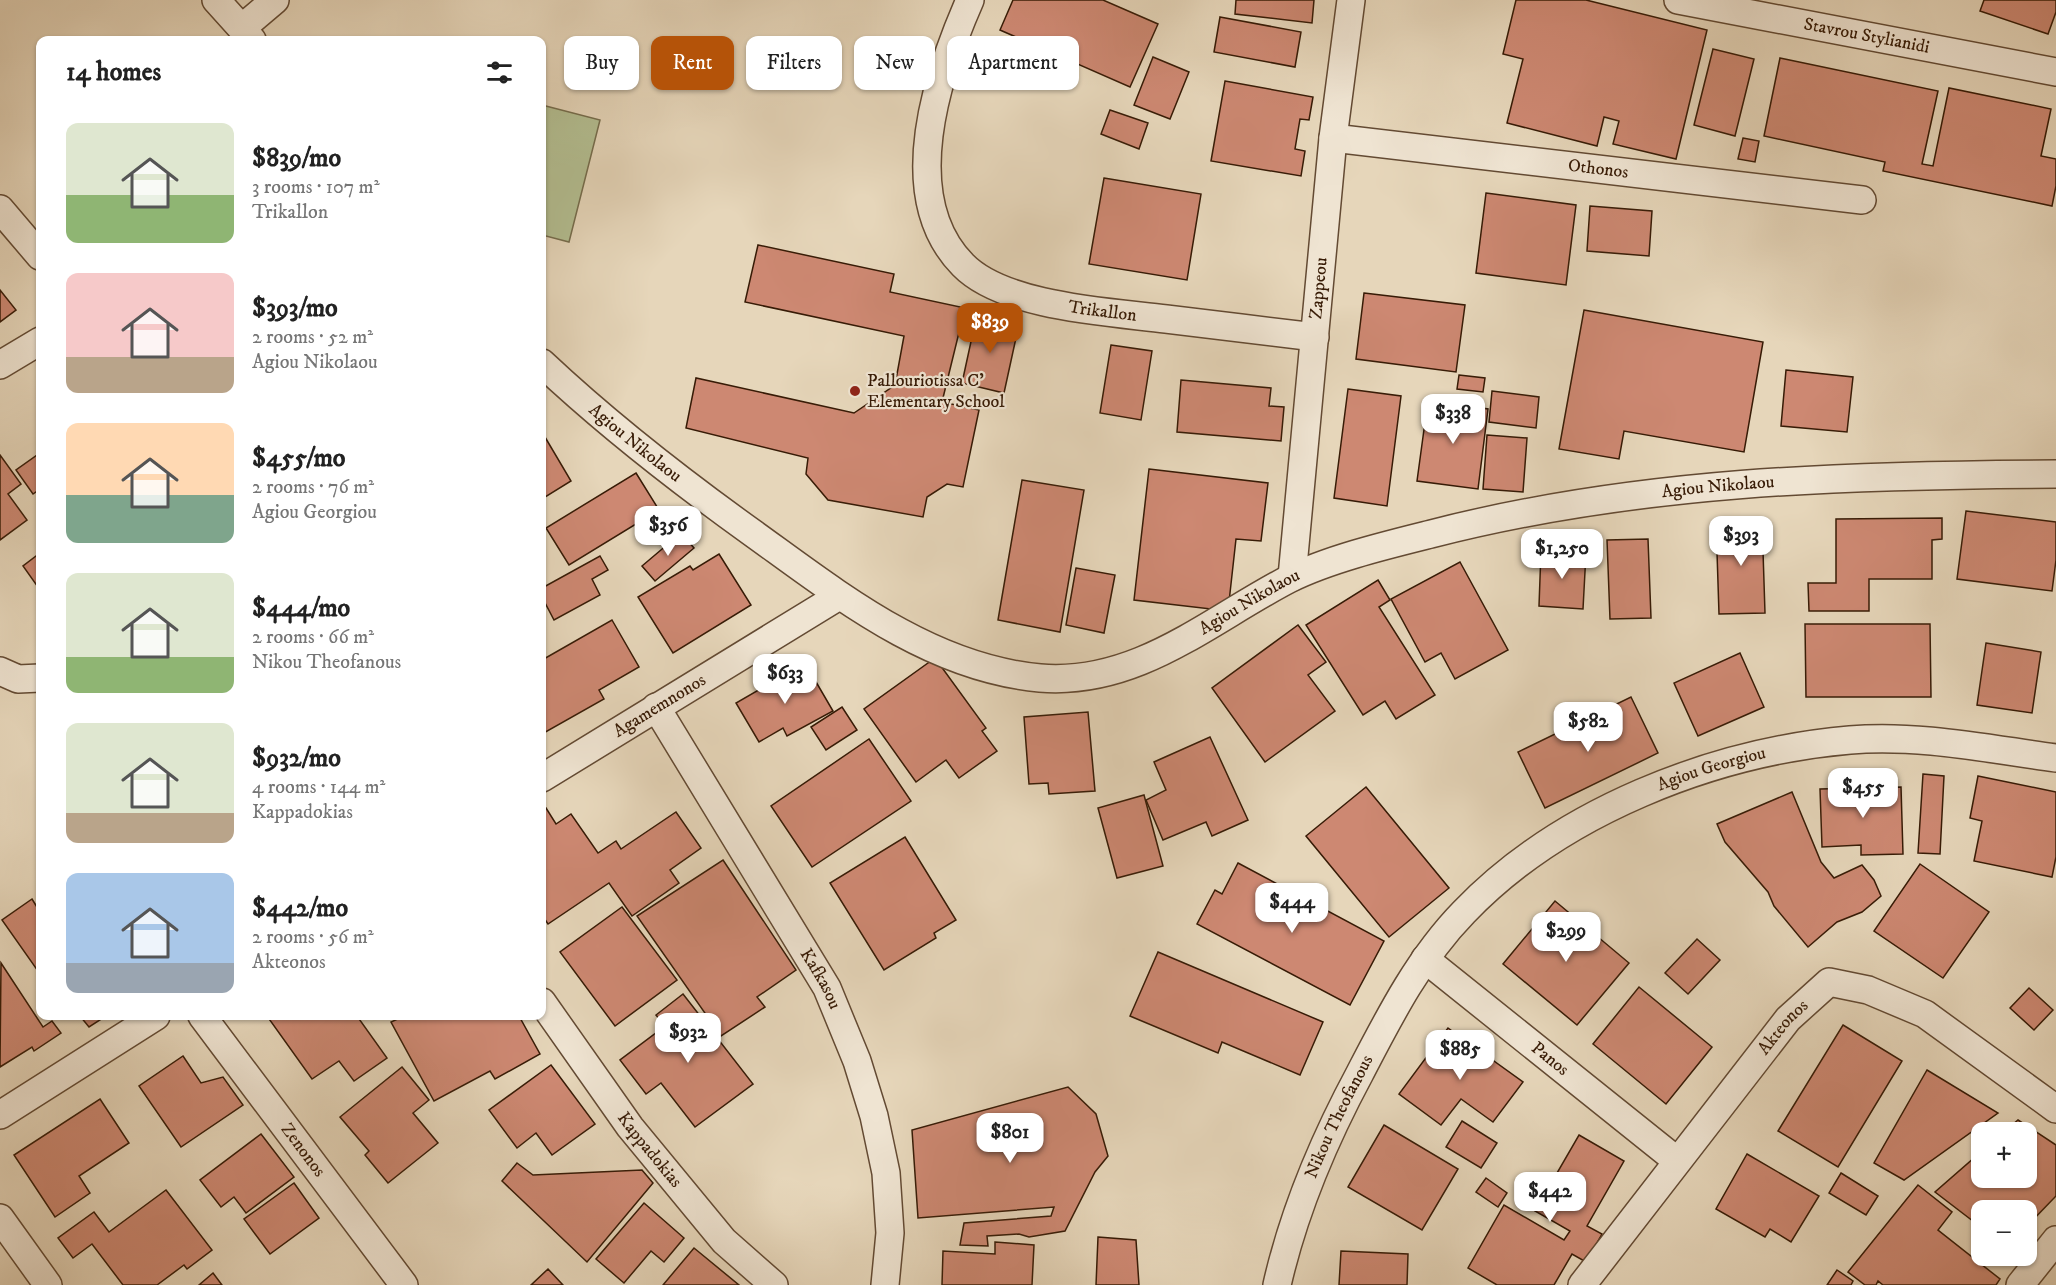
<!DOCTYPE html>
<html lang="en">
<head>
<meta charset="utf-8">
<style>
	body { margin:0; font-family:"IM FELL DW Pica",serif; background:#f6f6f6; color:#222; height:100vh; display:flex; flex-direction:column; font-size:22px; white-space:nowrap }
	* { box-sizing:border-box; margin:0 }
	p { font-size:20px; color:#767676 }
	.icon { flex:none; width:33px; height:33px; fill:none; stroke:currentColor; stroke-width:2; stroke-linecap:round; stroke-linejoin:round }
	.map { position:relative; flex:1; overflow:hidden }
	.panel { position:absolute; left:36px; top:36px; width:510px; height:984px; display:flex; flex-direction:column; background:#fff; border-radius:12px; box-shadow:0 2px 4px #0004 }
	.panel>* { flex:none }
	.top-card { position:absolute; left:564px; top:36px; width:570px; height:54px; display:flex; gap:12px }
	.fabs { position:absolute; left:1971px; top:1122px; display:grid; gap:12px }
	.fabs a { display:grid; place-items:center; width:66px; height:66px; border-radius:12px; background:#fff; box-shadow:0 2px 4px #0004; font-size:30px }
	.price { position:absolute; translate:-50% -51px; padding:0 14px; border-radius:12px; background:#fff; color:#222; font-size:20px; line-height:39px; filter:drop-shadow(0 2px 3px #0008) }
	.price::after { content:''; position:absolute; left:50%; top:36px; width:18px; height:14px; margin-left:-9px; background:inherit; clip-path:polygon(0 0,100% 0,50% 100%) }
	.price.selected { background:#b45309; color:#fff }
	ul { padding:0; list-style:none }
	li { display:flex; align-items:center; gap:18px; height:150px; padding:0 30px }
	li span { display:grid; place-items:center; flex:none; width:168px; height:120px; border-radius:12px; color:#555 }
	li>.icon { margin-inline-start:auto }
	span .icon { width:72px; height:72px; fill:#fffc; stroke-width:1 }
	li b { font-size:26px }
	h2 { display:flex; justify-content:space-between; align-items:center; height:72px; padding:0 30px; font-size:26px }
	.tag { padding:0 21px; border-radius:12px; background:#fff; box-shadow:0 2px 4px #0004; font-size:21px; line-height:54px }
	.tag.selected { background:#b45309; color:#fff }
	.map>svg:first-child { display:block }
	.green { fill:#b3be91; stroke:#756c4c; stroke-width:1.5 }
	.building { fill:#cd8872; stroke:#371b06; stroke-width:1.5 }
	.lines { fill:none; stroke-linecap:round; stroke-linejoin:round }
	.minor-casing { stroke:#634a33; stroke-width:30 }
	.minor { stroke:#efe4d2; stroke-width:27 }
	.poi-dot { fill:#8f2418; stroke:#efe4d2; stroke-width:2 }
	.labels { text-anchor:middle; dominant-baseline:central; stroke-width:4.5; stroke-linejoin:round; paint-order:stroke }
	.street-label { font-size:18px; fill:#371b06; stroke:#efe4d2 }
	.poi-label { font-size:18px; fill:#371b06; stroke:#efe4d2; text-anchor:start }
</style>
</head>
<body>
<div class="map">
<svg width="2056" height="1285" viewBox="0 0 2056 1285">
	<rect width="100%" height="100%" fill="#e6d6ba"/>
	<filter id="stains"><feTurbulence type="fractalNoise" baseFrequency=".00333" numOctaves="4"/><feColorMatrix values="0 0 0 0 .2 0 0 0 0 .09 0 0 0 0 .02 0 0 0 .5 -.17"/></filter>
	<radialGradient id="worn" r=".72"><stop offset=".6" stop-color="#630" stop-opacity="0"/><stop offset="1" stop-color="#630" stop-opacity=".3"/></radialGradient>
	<polygon class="green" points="542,105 600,120 569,242 542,235"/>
	<g class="building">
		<polygon points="1013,0 1103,0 1158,24 1130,87 1000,30"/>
		<polygon points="1236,0 1314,0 1312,23 1235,14"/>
		<polygon points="1516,0 1586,0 1707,30 1676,159 1613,144 1619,121 1604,117 1597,146 1507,123 1523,59 1503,54"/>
		<polygon points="1984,0 2056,0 2056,12 2048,34 1980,11"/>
		<polygon points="1220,17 1301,32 1295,67 1214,52"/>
		<polygon points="1713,49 1754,59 1735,136 1694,125"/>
		<polygon points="1153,57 1189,72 1170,119 1134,105"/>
		<polygon points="1780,58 1938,91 1922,164 1933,166 1949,88 2051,109 2041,156 2056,159 2056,186 2052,206 1883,171 1885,162 1764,136"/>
		<polygon points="1225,81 1313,97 1309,120 1300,119 1295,149 1305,151 1301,176 1211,161"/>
		<polygon points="1110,110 1148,123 1139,149 1101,134"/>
		<polygon points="1743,138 1759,141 1755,162 1738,159"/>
		<polygon points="1104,178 1201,194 1187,280 1089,264"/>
		<polygon points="1486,193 1576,205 1566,285 1476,273"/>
		<polygon points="1590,206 1652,211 1649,256 1587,251"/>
		<polygon points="758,245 894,274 890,292 965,308 942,402 979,410 963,487 947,484 927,497 923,517 828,500 806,474 808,458 686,428 696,378 854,413 895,385 904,336 745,302"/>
		<polygon points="0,290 16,310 0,322"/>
		<polygon points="1364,293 1465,305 1456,372 1356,359"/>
		<polygon points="1584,310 1763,342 1744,452 1624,431 1619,459 1559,449"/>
		<polygon points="977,314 1019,324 1004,393 962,383"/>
		<polygon points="1111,345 1152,351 1141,420 1100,413"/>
		<polygon points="1786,370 1853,377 1847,432 1781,426"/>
		<polygon points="1459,375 1485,378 1483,392 1457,389"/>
		<polygon points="1181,380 1271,388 1269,406 1284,407 1281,441 1177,432"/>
		<polygon points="1348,389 1401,396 1387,506 1334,498"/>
		<polygon points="1492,391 1539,397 1536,428 1489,422"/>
		<polygon points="1428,400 1488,409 1478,489 1417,481"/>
		<polygon points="542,432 571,481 542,499"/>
		<polygon points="1487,435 1527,438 1523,492 1483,489"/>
		<polygon points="40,453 40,489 33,494 16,470"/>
		<polygon points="0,455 21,484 8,494 27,520 0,540"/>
		<polygon points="1149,469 1268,483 1261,541 1236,539 1228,611 1134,600"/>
		<polygon points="636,473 659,510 569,565 546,528"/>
		<polygon points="1022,480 1084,490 1060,632 998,620"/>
		<polygon points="1966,511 2056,522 2056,560 2052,591 1957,579"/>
		<polygon points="1942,518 1942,539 1932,540 1932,579 1869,579 1869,611 1809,611 1808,583 1836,583 1836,519"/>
		<polygon points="1762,520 1765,613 1719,614 1716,521"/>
		<polygon points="681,533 694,548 655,581 642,566"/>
		<polygon points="1648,539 1651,618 1610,619 1607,540"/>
		<polygon points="1541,551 1586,553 1583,609 1539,606"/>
		<polygon points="40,553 40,590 23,566"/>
		<polygon points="719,554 751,605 673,653 638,597 690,566 693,570"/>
		<polygon points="600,556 608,570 592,579 600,595 554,620 542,597 542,588"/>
		<polygon points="1460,562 1508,650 1455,679 1441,653 1425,662 1391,599"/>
		<polygon points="1076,568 1115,575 1104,633 1066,625"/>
		<polygon points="1378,580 1390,600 1379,607 1435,695 1396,719 1385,701 1363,715 1306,625"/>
		<polygon points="612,620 639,667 599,690 604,699 542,734 542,660"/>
		<polygon points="1805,624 1930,624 1931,697 1806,697"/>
		<polygon points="1298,625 1326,662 1308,675 1335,711 1265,762 1212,688"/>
		<polygon points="1986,643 2041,652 2032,713 1977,705"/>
		<polygon points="1740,653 1764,707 1698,736 1674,683"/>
		<polygon points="935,658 986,728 982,731 997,751 959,778 946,760 916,782 864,709"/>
		<polygon points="805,663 833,711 787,736 783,728 759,742 736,703"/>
		<polygon points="1631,697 1658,753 1545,808 1518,752"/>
		<polygon points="842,707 857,730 826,750 811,727"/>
		<polygon points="1088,712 1095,791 1049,794 1048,783 1029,784 1024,717"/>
		<polygon points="1210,737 1248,820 1212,836 1206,822 1163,840 1146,800 1166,790 1154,762"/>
		<polygon points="869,739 911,801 812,867 771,806"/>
		<polygon points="1923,774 1944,776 1940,854 1918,853"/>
		<polygon points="1978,776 2056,792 2056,857 2052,877 1974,861 1982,821 1970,818"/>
		<polygon points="1366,787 1449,888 1389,937 1306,836"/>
		<polygon points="1901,787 1903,854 1861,855 1861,845 1822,847 1820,789"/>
		<polygon points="1792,792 1821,862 1834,878 1862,865 1874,880 1881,896 1862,912 1837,922 1808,947 1774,906 1768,892 1725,842 1717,824"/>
		<polygon points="1144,795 1163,866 1117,878 1098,808"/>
		<polygon points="546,808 556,824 571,814 598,853 616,841 621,849 676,812 701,848 670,870 679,883 632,916 609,883 548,924 542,915 542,811"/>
		<polygon points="905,837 956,920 934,933 936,938 884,970 830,883"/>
		<polygon points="723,860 796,970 757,997 765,1007 721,1036 637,916"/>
		<polygon points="1238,863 1384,941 1350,1005 1197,924 1215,890 1222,894"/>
		<polygon points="1920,864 1989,912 1943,978 1874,931"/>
		<polygon points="32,899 40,912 40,974 2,920"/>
		<polygon points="1555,901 1629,963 1577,1025 1503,964"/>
		<polygon points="622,907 677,980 615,1026 560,952"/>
		<polygon points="1697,939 1720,960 1688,994 1665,973"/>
		<polygon points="1158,952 1323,1022 1300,1075 1222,1042 1218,1053 1130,1016"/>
		<polygon points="1,963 43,1027 52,1021 61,1033 34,1051 32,1047 0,1067"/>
		<polygon points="1639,987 1712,1047 1666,1104 1593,1044"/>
		<polygon points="2029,988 2053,1010 2034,1030 2010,1008"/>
		<polygon points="683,994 753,1084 695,1127 661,1083 646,1094 620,1060 665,1026 656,1015"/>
		<polygon points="80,1016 106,1016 89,1027"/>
		<polygon points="267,1016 357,1016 387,1058 354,1081 339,1061 312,1079"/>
		<polygon points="404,1016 519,1016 540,1054 495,1079 490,1071 434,1101 391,1022"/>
		<polygon points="1843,1025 1902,1061 1838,1167 1778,1131"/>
		<polygon points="1448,1028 1523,1082 1493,1122 1461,1099 1441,1125 1399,1094"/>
		<polygon points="183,1056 201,1083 223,1077 243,1105 181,1147 139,1086"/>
		<polygon points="551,1065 595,1124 552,1155 536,1133 517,1148 489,1110"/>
		<polygon points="402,1067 429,1100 413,1113 438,1143 388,1183 365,1155 369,1151 340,1117"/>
		<polygon points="1927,1070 1998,1113 1904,1180 1874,1163"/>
		<polygon points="1068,1087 1096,1114 1108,1156 1095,1172 1065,1231 1029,1237 1019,1234 987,1236 988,1246 960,1245 964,1223 1051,1216 1054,1207 918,1218 912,1130"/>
		<polygon points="100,1099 129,1143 79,1176 90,1193 55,1217 14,1155"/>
		<polygon points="2018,1120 2056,1145 2056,1196 2026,1227 2026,1210 1982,1210 1982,1228 1935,1192 1982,1151 1982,1178 2026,1178 2026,1132 2004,1132"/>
		<polygon points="1462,1121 1497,1143 1481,1168 1446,1147"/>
		<polygon points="1384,1125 1458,1169 1422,1230 1348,1187"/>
		<polygon points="261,1134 294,1177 246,1213 234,1197 221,1207 200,1180"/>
		<polygon points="1579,1135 1624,1161 1587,1226 1602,1234 1586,1262 1572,1254 1554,1285 1497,1285 1468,1268 1504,1205 1564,1240 1570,1231 1535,1211"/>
		<polygon points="1747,1154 1819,1196 1791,1242 1770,1229 1765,1237 1716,1209"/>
		<polygon points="517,1163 533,1175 642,1170 653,1183 587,1262 502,1181"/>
		<polygon points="1841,1173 1878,1196 1866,1215 1829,1193"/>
		<polygon points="1486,1178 1507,1193 1498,1207 1476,1192"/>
		<polygon points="294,1183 319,1218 270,1254 244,1219"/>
		<polygon points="1918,1185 1952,1212 1938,1230 2000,1279 1996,1285 1883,1285 1878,1281 1876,1285 1865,1285 1848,1272"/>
		<polygon points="166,1190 212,1250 187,1269 184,1265 157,1285 123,1285 92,1244 73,1258 58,1238 94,1212 109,1232"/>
		<polygon points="644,1203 684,1238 664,1262 651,1251 624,1283 596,1259"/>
		<polygon points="1098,1237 1136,1240 1139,1285 1096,1285"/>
		<polygon points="995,1242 1034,1245 1032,1285 942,1285 943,1251 995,1254"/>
		<polygon points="694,1248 739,1285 663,1285"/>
		<polygon points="1341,1251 1408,1254 1407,1285 1339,1285"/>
		<polygon points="548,1269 563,1285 531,1285"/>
		<polygon points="1837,1270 1853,1281 1851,1285 1827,1285"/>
		<polygon points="213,1273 222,1285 199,1285"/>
	</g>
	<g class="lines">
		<defs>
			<g id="minor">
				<polyline points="216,0 252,40"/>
				<path id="s1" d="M970,0C937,75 896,197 963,265C1004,307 1110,312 1166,319C1216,325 1265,331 1315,337"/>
				<path id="s2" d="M1678,0L2056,72"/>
				<polyline points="242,28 275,0"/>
				<path id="s3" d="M1333,138L1862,200"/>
				<polyline points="0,209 40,256"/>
				<path id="s4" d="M542,363C609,426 680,481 754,534C840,596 930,668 1040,678C1137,686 1208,621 1289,579C1329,559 1387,545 1431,534C1637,481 1845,475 2056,474"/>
				<polyline points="0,365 40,341"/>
				<path id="s5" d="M1292,577L1333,138L1351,0"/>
				<polyline points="0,671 18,679 40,678"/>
				<path id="s6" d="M656,707L827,988L857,1061L874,1116L886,1173L890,1233L885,1285"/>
				<path id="s7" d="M542,778L839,596"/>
				<path id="s8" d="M1425,959L1676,1160"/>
				<path id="s9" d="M542,1002L630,1127L724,1241L774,1285"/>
				<path id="s10" d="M202,1016L404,1285"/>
				<polyline points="0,1115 156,1016"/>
				<polyline points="0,1218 48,1285"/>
				<path id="s11" d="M1277,1285C1294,1210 1324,1140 1360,1073C1389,1017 1419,958 1464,912C1560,812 1712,752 1850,740C1917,734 1989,749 2056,758"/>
				<path id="s12" d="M1582,1285L1788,1019L1829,982L1868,990L1925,1014L2056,1109"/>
				<polyline points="2020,1285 2056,1240"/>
			</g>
		</defs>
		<use href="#minor" class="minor-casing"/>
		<use href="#minor" class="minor"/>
	</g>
	<circle class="poi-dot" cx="855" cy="391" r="6"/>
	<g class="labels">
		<g class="street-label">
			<text stroke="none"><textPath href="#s2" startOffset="192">Stavrou Stylianidi</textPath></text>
			<text stroke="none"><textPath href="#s3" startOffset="267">Othonos</textPath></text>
			<text stroke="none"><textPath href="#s5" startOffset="290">Zappeou</textPath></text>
			<text stroke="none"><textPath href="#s1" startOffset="430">Trikallon</textPath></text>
			<text stroke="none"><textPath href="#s4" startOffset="123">Agiou Nikolaou</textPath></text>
			<text stroke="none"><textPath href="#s4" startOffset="1310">Agiou Nikolaou</textPath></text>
			<text stroke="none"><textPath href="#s4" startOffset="824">Agiou Nikolaou</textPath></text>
			<text stroke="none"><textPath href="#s7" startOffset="138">Agamemnonos</textPath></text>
			<text stroke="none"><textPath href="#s11" startOffset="710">Agiou Georgiou</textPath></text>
			<text stroke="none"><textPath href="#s6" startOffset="318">Kafkasou</textPath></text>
			<text stroke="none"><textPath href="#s12" startOffset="327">Akteonos</textPath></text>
			<text stroke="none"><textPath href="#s8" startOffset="160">Panos</textPath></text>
			<text stroke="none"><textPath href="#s11" startOffset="180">Nikou Theofanous</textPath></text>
			<text stroke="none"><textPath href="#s9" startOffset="183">Kappadokias</textPath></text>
			<text stroke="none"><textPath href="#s10" startOffset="168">Zenonos</textPath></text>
		</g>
		<g class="poi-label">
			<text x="867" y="381">Pallouriotissa C'<tspan x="867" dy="21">Elementary School</tspan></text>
		</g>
	</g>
	<rect width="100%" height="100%" filter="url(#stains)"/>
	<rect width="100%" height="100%" fill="url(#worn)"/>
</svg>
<div class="fabs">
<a>+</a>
<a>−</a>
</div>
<b class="price selected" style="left:990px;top:354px">$839</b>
<b class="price" style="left:1453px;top:445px">$338</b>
<b class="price" style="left:668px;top:557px">$356</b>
<b class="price" style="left:1741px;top:567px">$393</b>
<b class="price" style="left:1562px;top:580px">$1,250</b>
<b class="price" style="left:785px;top:705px">$633</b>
<b class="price" style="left:1588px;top:753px">$582</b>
<b class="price" style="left:1863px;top:819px">$455</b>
<b class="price" style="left:1292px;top:934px">$444</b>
<b class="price" style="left:1566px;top:963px">$299</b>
<b class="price" style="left:688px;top:1064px">$932</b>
<b class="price" style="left:1460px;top:1081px">$885</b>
<b class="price" style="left:1010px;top:1164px">$801</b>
<b class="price" style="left:1550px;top:1223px">$442</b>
<div class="top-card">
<a class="tag">Buy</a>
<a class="tag selected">Rent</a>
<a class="tag">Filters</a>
<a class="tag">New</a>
<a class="tag">Apartment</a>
</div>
<section class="panel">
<h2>14 homes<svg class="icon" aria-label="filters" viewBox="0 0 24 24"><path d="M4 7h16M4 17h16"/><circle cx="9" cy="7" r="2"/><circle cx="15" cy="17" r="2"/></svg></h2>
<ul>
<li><span style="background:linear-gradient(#dfe7d0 60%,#8fb573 0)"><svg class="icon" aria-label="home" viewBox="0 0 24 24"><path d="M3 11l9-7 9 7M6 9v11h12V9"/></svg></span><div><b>$839/mo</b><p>3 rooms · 107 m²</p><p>Trikallon</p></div></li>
<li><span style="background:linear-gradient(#f6c9c9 70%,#b9a48a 0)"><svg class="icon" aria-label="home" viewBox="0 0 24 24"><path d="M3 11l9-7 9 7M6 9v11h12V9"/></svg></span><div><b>$393/mo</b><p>2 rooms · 52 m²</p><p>Agiou Nikolaou</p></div></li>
<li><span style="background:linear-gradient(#ffd9b3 60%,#7fa58c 0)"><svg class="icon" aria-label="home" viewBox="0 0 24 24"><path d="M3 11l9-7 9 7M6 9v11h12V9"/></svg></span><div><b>$455/mo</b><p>2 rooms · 76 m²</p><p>Agiou Georgiou</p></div></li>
<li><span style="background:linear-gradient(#dfe7d0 70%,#8fb573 0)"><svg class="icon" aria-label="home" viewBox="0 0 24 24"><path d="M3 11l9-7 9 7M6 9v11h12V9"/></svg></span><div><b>$444/mo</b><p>2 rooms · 66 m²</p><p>Nikou Theofanous</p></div></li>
<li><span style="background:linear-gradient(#dfe7d0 75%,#b9a48a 0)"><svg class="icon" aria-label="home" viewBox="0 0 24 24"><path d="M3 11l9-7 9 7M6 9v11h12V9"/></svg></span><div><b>$932/mo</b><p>4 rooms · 144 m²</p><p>Kappadokias</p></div></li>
<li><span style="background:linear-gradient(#a9c7e8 75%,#9aa5b1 0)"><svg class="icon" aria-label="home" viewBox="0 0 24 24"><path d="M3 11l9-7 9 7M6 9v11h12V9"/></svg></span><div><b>$442/mo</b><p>2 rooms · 56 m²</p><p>Akteonos</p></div></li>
</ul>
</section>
</div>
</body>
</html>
